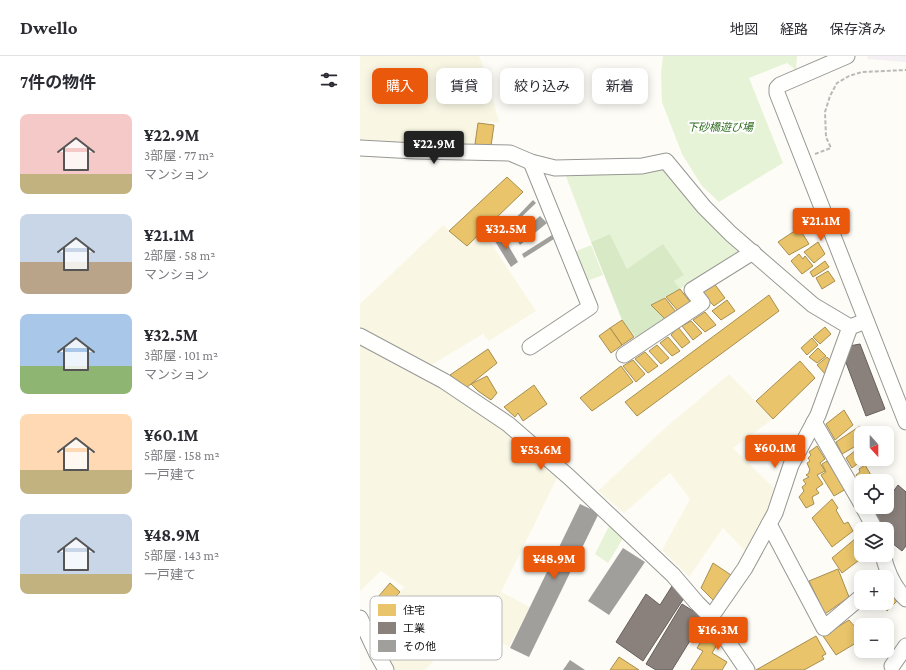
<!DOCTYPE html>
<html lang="ja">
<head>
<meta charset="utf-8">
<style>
	body { margin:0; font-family:"Crimson Pro","Noto Sans JP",serif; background:#f2f2f3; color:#2b2b33; height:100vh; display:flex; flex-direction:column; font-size:15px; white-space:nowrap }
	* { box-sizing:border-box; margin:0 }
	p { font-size:13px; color:#7c7c81 }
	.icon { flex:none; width:22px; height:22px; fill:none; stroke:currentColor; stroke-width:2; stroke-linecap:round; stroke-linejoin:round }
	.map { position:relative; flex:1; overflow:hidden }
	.side { display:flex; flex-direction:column; background:#fff; width:360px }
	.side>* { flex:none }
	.banner { position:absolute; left:12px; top:12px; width:380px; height:36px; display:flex; gap:8px }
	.needle { width:26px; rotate:159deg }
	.fabs { position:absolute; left:494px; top:370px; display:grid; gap:8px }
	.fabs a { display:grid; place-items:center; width:40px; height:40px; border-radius:8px; background:#fff; box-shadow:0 2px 10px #0003; font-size:20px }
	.price { position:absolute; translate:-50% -34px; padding:0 9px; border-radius:4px; background:#ea580c; color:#fff; font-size:13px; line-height:26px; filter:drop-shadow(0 1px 2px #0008) }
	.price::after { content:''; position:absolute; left:50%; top:24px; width:12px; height:9px; margin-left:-6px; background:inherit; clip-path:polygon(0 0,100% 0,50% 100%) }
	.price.on { background:#222; color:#fff }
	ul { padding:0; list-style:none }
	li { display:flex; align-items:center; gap:12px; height:100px; padding:0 20px }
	li span { display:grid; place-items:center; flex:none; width:112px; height:80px; border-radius:8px; color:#555 }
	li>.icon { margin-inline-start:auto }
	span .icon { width:48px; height:48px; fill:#fffc; stroke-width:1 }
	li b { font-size:17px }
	h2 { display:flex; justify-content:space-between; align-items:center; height:48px; padding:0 20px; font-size:17px }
	.chip { padding:0 14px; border-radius:8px; background:#fff; box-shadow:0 2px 10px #0003; font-size:14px; line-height:36px }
	.chip.on { background:#ea580c; color:#fff }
	header { display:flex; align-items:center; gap:24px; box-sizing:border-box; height:56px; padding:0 20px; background:#fff; border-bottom:1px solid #e1e1e2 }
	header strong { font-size:19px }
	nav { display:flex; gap:22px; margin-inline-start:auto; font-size:14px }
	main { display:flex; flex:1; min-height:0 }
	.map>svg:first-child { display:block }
	.industrial { fill:#f5f0f3 }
	.farmland { fill:#f9f7e4 }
	.green { fill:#e7f3d7 }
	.forest { fill:#d8eac5 }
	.homes { fill:#e9c46a; stroke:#a88e4f }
	.industry { fill:#8a817c; stroke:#665f5c }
	.building { fill:#a19f9c }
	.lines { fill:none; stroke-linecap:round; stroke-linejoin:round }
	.minor-casing { stroke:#979795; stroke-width:17 }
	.path { stroke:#b9b9b8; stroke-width:2; stroke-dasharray:4 2; stroke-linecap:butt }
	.minor { stroke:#fffffe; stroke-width:15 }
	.labels { text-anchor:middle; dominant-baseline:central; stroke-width:4; stroke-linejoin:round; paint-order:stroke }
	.park-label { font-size:11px; font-style:italic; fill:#2f6b1f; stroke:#fff }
	.key { fill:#fff; stroke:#b8b8b8; stroke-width:1 }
	.key-label { font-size:11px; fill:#111 }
</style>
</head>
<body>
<header>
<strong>Dwello</strong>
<nav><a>地図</a><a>経路</a><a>保存済み</a></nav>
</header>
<main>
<section class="side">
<h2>7件の物件<svg class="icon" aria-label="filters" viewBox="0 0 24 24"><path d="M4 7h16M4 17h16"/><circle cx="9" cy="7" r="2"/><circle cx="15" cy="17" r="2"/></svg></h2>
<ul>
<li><span style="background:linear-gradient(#f6c9c9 75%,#c2b280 0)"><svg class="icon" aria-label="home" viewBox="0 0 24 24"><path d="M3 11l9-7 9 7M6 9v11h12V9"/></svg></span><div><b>¥22.9M</b><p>3部屋 · 77 m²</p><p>マンション</p></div></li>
<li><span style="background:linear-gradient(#c9d6e8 60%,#b9a48a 0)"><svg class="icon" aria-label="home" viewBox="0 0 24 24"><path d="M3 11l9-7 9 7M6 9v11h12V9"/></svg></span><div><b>¥21.1M</b><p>2部屋 · 58 m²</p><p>マンション</p></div></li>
<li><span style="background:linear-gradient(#a9c7e8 65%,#8fb573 0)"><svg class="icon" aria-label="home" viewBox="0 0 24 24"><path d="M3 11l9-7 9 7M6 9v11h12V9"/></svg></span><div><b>¥32.5M</b><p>3部屋 · 101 m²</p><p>マンション</p></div></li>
<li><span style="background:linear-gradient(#ffd9b3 70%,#c2b280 0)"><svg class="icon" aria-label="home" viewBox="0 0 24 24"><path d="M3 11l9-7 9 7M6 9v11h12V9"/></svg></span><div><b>¥60.1M</b><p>5部屋 · 158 m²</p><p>一戸建て</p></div></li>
<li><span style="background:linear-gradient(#c9d6e8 75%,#c2b280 0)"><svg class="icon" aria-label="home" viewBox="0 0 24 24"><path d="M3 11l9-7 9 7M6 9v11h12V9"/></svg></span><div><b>¥48.9M</b><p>5部屋 · 143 m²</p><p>一戸建て</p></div></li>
</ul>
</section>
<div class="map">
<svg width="546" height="614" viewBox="0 0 546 614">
	<rect width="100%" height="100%" fill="#fdfcf7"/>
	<polygon class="industrial" points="508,0 546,0 546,6 507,3"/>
	<g class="farmland">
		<polygon points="0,0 119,0 126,19 139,66 118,67 115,88 108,95 0,92"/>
		<polygon points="83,169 107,190 123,175 176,255 129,285 123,278 63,314 201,414 141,536 170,551 149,591 110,566 65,614 26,614 4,567 30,547 44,531 21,515 0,535 0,248"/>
		<polygon points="369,318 413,363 373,392 419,437 387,497 363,472 329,521 302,494 330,443 310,417 264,457 238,435 305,372"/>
	</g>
	<g class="green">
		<polygon points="303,0 437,0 436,14 427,7 389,22 423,107 359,146 342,130 322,98 302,46 301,17"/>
		<polygon points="304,107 386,191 320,233 314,225 324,218 267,213 250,178 231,186 204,115"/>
		<polygon points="231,189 243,219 224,226 212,197"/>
		<polygon points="251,466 265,479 248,507 235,498"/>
	</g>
	<polygon class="forest" points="250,178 267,213 303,188 324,219 314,225 320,233 291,249 305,263 277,283 262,264 231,186"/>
	<g class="homes">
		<polygon points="118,67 134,69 131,90 115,88"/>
		<polygon points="147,121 163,136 107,190 89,175"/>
		<polygon points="439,172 449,188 429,199 418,186"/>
		<polygon points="458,186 465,198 454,207 444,196"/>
		<polygon points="439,198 443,203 445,200 453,210 442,218 431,205"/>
		<polygon points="465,205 469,211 453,221 450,216"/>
		<polygon points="468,215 475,225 462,233 456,222"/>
		<polygon points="353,226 365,242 354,250 341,236"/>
		<polygon points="320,233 331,247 318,255 306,241"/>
		<polygon points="409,239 419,255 277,360 265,346"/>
		<polygon points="305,242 316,256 305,263 291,249"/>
		<polygon points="367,244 375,255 361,264 352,255"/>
		<polygon points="345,256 356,269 345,276 333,264"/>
		<polygon points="262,264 274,281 262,289 250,272"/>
		<polygon points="331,265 342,277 333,284 322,270"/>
		<polygon points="318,271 330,286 322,292 311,279"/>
		<polygon points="465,271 471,278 460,288 453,281"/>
		<polygon points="250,272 262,289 251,297 239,280"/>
		<polygon points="308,281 320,295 312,300 300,287"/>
		<polygon points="452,282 458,289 447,299 441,292"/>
		<polygon points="297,289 309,302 301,308 289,295"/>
		<polygon points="458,292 466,300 457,307 449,301"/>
		<polygon points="128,293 137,307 106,332 90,319"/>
		<polygon points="285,296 298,310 288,317 275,303"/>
		<polygon points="467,301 476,311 466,319 457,309"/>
		<polygon points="273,304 285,318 276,326 263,310"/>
		<polygon points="440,305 455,322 413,363 396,345"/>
		<polygon points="261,310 273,326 232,355 220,342"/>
		<polygon points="127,320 137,337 131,344 118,335 111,328"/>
		<polygon points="174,329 187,348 163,365 158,357 155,361 144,351"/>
		<polygon points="484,354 493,369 475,384 466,368"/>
		<polygon points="500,370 503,377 501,377 501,387 482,398 476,386"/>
		<polygon points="457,390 465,403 460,407 465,415 457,419 463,428 456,433 459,437 452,441 454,448 446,452 439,441 444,435 442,431 446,428 443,424 449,421 446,419 449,417 449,415 450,414 447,407 450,405 448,402 451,399 449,396"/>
		<polygon points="496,394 502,404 492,412 486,402"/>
		<polygon points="467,405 486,433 474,440 461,419 466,416 462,408"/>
		<polygon points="505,409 511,419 506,423 507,425 501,425 501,427 496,419 500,416 499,413"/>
		<polygon points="472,443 478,452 476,454 484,468 488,466 493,475 472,491 452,462"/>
		<polygon points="501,478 501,499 506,499 482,517 472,502"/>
		<polygon points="353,507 374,521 357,548 341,532"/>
		<polygon points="478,513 489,541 465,558 449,525"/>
		<polygon points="30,527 40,536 30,547 18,541"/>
		<polygon points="532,533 538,544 527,555 523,547 527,547 527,536"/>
		<polygon points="489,564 495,571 502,568 502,569 501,569 501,584 476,599 463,580"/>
		<polygon points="347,575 360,584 352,597 367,606 362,614 331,614 343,595 337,592"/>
		<polygon points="456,580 466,598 462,600 464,603 444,614 396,614"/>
		<polygon points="259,601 279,614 250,614"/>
	</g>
	<g class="industry">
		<polygon points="500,288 525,353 506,360 485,304 490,293 489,290"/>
		<polygon points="538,429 546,436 546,490 542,495 527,483 527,473 520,473 514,462 522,451 527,451 527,444"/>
		<polygon points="312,530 326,539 283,605 256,586 286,538 300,549"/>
		<polygon points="322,548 344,562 312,614 296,614 286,608"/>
	</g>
	<g class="building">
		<polygon points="173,144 176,147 148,174 146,172"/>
		<polygon points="180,160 187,167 160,189 155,181"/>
		<polygon points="141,177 158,206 151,211 133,182"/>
		<polygon points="192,179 194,183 164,202 162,198"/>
		<polygon points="220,448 239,457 169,601 150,592"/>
		<polygon points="263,492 285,506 249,559 228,545"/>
		<polygon points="210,604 225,614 203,614"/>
	</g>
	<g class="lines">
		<defs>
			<g id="minor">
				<polyline points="487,0 420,29 417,32 417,37 546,366"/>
				<polyline points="0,92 55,95 150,97 171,106 195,112 282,110 306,105 344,151 371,178 453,249 490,271 506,265"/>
				<polyline points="0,280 84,325 148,368 209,421 313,519 337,547 351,561 387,614"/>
				<polyline points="170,291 230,251 171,106"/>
				<polyline points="264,299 342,247 332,234 393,196"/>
				<polyline points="454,366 501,447"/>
				<polyline points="503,451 515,473"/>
				<polyline points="409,468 464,572 501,541"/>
				<path d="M523,499C527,516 533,531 546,543"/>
				<polyline points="351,561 385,512 415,457 431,409 458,359 490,271"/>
				<polyline points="0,562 16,596 26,614"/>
				<polyline points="532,610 546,590"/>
			</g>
		</defs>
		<use href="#minor" class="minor-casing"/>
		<polyline class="path" points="455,98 471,92 466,81 465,56 470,40 477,27 489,20 502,16 546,14"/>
		<use href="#minor" class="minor"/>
	</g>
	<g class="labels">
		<g class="park-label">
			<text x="360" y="71">下砂橋遊び場</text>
		</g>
	</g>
	<rect x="10" y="540" width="132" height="64" rx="6" class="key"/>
	<rect x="18" y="548" width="18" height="12" fill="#e9c46a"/>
	<rect x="18" y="566" width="18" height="12" fill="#8a817c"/>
	<rect x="18" y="584" width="18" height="12" fill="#a19f9c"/>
	<g class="key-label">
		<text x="43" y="558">住宅</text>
		<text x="43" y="576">工業</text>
		<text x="43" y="594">その他</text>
	</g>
</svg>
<div class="fabs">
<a><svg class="needle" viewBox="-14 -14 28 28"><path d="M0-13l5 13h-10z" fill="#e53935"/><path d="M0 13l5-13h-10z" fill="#7c7c81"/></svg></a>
<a><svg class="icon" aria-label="locate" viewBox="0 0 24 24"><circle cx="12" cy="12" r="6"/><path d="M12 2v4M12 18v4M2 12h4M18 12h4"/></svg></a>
<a><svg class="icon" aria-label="layers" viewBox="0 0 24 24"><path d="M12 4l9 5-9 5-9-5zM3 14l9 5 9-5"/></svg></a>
<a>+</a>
<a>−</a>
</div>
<b class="price on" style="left:74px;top:109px">¥22.9M</b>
<b class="price" style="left:461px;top:186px">¥21.1M</b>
<b class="price" style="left:146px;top:194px">¥32.5M</b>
<b class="price" style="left:415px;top:413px">¥60.1M</b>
<b class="price" style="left:181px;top:415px">¥53.6M</b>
<b class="price" style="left:194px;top:524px">¥48.9M</b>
<b class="price" style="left:358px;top:595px">¥16.3M</b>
<div class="banner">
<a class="chip on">購入</a>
<a class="chip">賃貸</a>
<a class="chip">絞り込み</a>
<a class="chip">新着</a>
</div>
</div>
</main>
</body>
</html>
